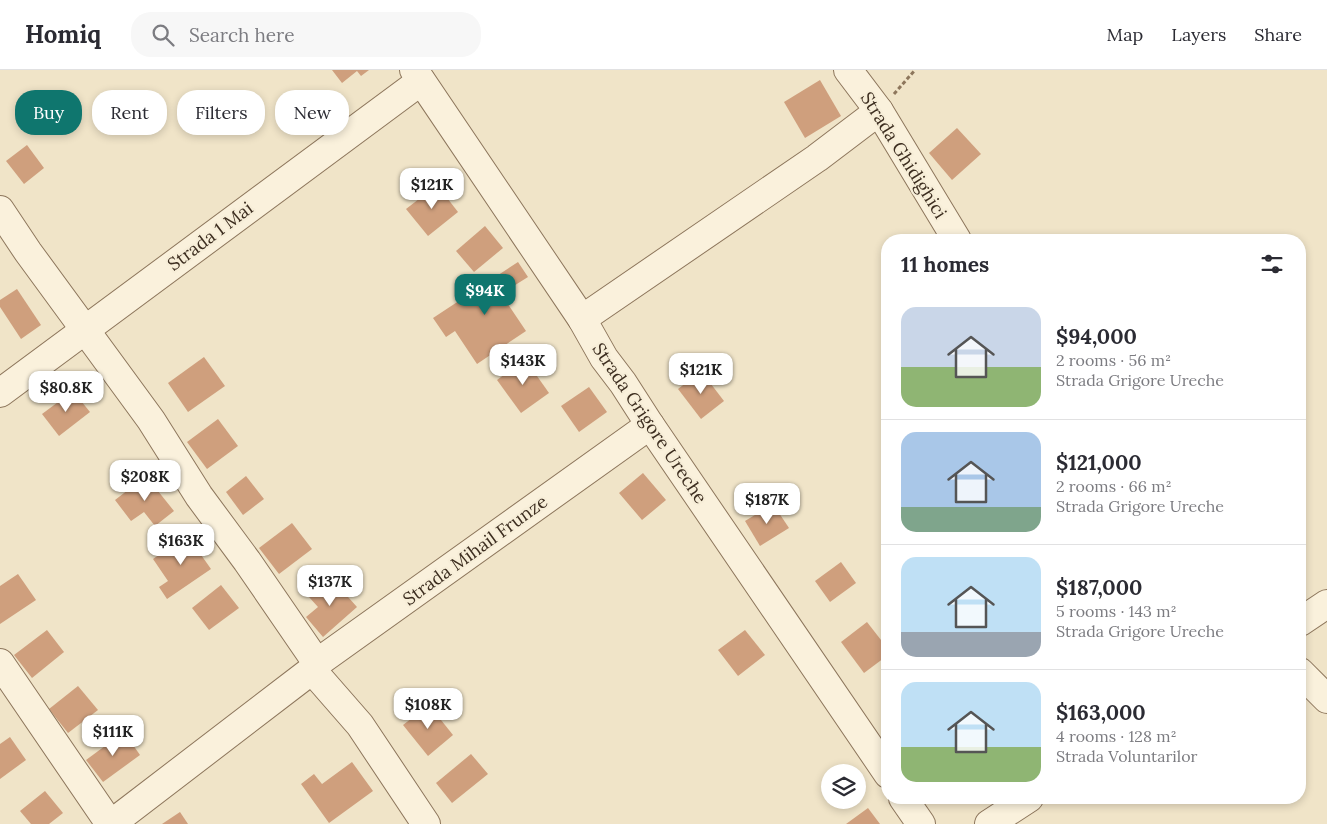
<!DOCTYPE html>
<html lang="en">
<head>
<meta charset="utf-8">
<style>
	body { margin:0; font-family:Lora,serif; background:#f7f7f7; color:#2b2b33; height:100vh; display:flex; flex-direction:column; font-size:19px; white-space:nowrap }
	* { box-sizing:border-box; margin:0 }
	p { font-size:16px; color:#7c7c81 }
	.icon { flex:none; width:28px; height:28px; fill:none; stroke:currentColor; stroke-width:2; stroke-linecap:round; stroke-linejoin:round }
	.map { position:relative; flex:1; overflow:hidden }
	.details { position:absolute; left:881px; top:164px; width:425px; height:570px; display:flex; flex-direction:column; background:#fff; border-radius:20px; box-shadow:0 2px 8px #0003 }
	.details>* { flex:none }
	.guide { position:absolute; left:15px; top:20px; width:475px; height:45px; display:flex; gap:10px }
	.buttons { position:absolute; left:821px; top:694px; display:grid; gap:10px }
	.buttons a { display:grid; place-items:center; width:45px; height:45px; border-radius:50%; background:#fff; box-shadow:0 2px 8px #0003; font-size:25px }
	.price { position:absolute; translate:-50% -42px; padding:0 11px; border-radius:10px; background:#fff; color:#222; font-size:16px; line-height:32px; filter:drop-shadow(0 1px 2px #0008) }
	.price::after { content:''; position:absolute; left:50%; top:30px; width:15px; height:11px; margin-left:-8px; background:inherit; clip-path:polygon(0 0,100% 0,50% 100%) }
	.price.selected { background:#0f766e; color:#fff }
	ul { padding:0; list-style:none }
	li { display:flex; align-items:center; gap:15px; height:125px; padding:0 20px }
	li+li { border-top:1px solid #e1e1e2 }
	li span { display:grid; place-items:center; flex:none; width:140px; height:100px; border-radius:15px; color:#555 }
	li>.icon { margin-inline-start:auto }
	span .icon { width:60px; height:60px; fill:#fffc; stroke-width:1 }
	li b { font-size:21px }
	h2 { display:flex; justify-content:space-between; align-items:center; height:60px; padding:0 20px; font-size:21px }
	.tag { padding:0 18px; border-radius:20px; background:#fff; box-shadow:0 2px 8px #0003; font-size:18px; line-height:45px }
	.tag.selected { background:#0f766e; color:#fff }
	header { display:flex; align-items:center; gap:30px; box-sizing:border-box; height:70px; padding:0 25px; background:#fff; border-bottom:1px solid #e1e1e2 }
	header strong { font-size:24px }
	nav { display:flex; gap:28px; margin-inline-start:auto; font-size:18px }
	.search { width:350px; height:45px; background:#f7f7f7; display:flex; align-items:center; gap:12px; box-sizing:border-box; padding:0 18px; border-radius:20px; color:#7c7c81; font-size:19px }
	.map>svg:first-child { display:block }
	.building { fill:#cf9f7d }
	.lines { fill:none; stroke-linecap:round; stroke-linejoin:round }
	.minor-casing { stroke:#8d765c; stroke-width:30 }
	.path { stroke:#8d765c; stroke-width:3; stroke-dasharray:4 2.5; stroke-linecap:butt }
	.minor { stroke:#faf1dc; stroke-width:28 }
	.labels { text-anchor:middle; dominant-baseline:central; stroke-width:4.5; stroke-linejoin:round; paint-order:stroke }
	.street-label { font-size:18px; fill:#3d2e20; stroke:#f7eed8 }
</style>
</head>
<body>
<header>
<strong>Homiq</strong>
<div class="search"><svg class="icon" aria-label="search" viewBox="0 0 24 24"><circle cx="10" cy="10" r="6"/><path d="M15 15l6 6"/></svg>Search here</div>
<nav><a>Map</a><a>Layers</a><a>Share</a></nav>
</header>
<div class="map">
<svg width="1327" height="754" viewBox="0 0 1327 754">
	<rect width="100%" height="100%" fill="#f0e4c8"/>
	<g class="building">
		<polygon points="332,0 369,0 361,6 357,1 342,13"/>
		<polygon points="820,10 841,46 805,68 784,32"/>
		<polygon points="957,58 981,84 952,110 929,83"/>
		<polygon points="27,75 44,98 24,114 6,91"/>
		<polygon points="437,115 458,142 428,166 406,139"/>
		<polygon points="485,156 503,178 474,202 456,181"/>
		<polygon points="518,192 528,207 501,224 526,261 477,294 455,261 446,267 433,248"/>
		<polygon points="17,219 41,255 21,269 0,237 0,230"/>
		<polygon points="204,287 225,316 188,342 168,313"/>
		<polygon points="525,289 549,323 521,343 497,310"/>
		<polygon points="701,301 724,331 701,349 678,319"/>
		<polygon points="589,317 607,342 579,362 561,336"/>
		<polygon points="73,321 90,342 59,366 42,344"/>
		<polygon points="218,349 238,376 207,399 187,372"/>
		<polygon points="643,403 666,430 642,450 619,423"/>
		<polygon points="146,406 174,441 155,456 144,442 131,451 115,430"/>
		<polygon points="246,406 264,429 243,445 226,422"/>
		<polygon points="773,434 789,458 760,476 745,451"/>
		<polygon points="292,453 312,479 279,504 259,478"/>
		<polygon points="187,465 211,499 167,529 159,517 168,511 153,489"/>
		<polygon points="841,492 856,513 830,532 815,511"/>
		<polygon points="18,504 36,530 0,554 0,516"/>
		<polygon points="331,508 357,537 323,567 306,547 318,537 309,527"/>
		<polygon points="221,515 239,538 209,560 192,538"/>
		<polygon points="867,552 888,579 888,585 864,603 841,572"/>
		<polygon points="47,560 64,582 32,608 14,585"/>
		<polygon points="745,560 765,585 738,606 718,580"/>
		<polygon points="78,616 98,640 68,663 49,639"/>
		<polygon points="429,635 453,665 428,686 403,655"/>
		<polygon points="124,662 140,685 103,712 86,690"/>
		<polygon points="10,667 26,690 0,709 0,674"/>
		<polygon points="471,684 488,704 452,733 436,713"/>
		<polygon points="352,692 373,721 329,753 301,714 314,704 322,714"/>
		<polygon points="45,721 63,743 49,754 31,754 20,741"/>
		<polygon points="868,738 880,754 846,754"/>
		<polygon points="180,742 188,754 162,754"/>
	</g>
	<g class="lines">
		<defs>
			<g id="minor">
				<polyline points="414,0 582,249 604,288 623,313 650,355 888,704"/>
				<polyline points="848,0 879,41 957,170"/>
				<polyline points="0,140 28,182 151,350 199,426 247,491 317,593"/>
				<polyline points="582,249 817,88 879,41"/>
				<polyline points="0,323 421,11"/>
				<polyline points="1300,552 1327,534"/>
				<polyline points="0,593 110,754"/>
				<polyline points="312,600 360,655 426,754"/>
				<polyline points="1300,602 1327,629"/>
				<polyline points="903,728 921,754"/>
				<polyline points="111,754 312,600 317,593 650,355"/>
				<polyline points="989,754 1029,728"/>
			</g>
		</defs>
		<use href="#minor" class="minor-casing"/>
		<polyline class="path" points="894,24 915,0"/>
		<use href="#minor" class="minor"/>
	</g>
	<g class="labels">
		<g class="street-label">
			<text transform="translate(904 85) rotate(58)">Strada Ghidighici</text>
			<text transform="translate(210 166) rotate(-37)">Strada 1 Mai</text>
			<text transform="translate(650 353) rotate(56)">Strada Grigore Ureche</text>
			<text transform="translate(475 480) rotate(-36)">Strada Mihail Frunze</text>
		</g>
	</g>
</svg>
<div class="buttons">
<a><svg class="icon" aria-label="layers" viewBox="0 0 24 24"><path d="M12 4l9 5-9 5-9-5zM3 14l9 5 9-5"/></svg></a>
</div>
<b class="price" style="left:432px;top:140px">$121K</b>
<b class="price selected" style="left:485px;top:246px">$94K</b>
<b class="price" style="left:523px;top:316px">$143K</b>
<b class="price" style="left:701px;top:325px">$121K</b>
<b class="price" style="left:66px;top:343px">$80.8K</b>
<b class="price" style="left:145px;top:432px">$208K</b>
<b class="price" style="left:767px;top:455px">$187K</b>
<b class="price" style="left:181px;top:496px">$163K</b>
<b class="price" style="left:330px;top:537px">$137K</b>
<b class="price" style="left:428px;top:660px">$108K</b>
<b class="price" style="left:113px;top:687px">$111K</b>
<div class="guide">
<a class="tag selected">Buy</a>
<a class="tag">Rent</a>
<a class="tag">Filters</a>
<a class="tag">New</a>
</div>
<section class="details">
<h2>11 homes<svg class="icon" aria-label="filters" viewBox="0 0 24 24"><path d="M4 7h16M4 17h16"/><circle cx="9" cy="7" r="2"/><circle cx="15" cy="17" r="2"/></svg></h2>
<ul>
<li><span style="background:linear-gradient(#c9d6e8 60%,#8fb573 0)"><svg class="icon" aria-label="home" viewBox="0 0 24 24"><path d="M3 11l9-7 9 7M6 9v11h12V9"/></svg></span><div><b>$94,000</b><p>2 rooms · 56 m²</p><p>Strada Grigore Ureche</p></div></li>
<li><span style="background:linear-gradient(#a9c7e8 75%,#7fa58c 0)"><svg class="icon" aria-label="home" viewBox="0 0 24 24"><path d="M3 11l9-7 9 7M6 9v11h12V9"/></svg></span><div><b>$121,000</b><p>2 rooms · 66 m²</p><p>Strada Grigore Ureche</p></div></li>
<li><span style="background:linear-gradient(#bfe0f5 75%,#9aa5b1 0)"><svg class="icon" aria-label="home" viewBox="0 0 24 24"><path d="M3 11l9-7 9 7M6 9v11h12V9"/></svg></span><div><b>$187,000</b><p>5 rooms · 143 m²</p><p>Strada Grigore Ureche</p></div></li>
<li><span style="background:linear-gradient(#bfe0f5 65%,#8fb573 0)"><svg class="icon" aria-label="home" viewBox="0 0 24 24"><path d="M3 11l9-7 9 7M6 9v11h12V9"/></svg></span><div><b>$163,000</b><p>4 rooms · 128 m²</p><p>Strada Voluntarilor</p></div></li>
</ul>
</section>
</div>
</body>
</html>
